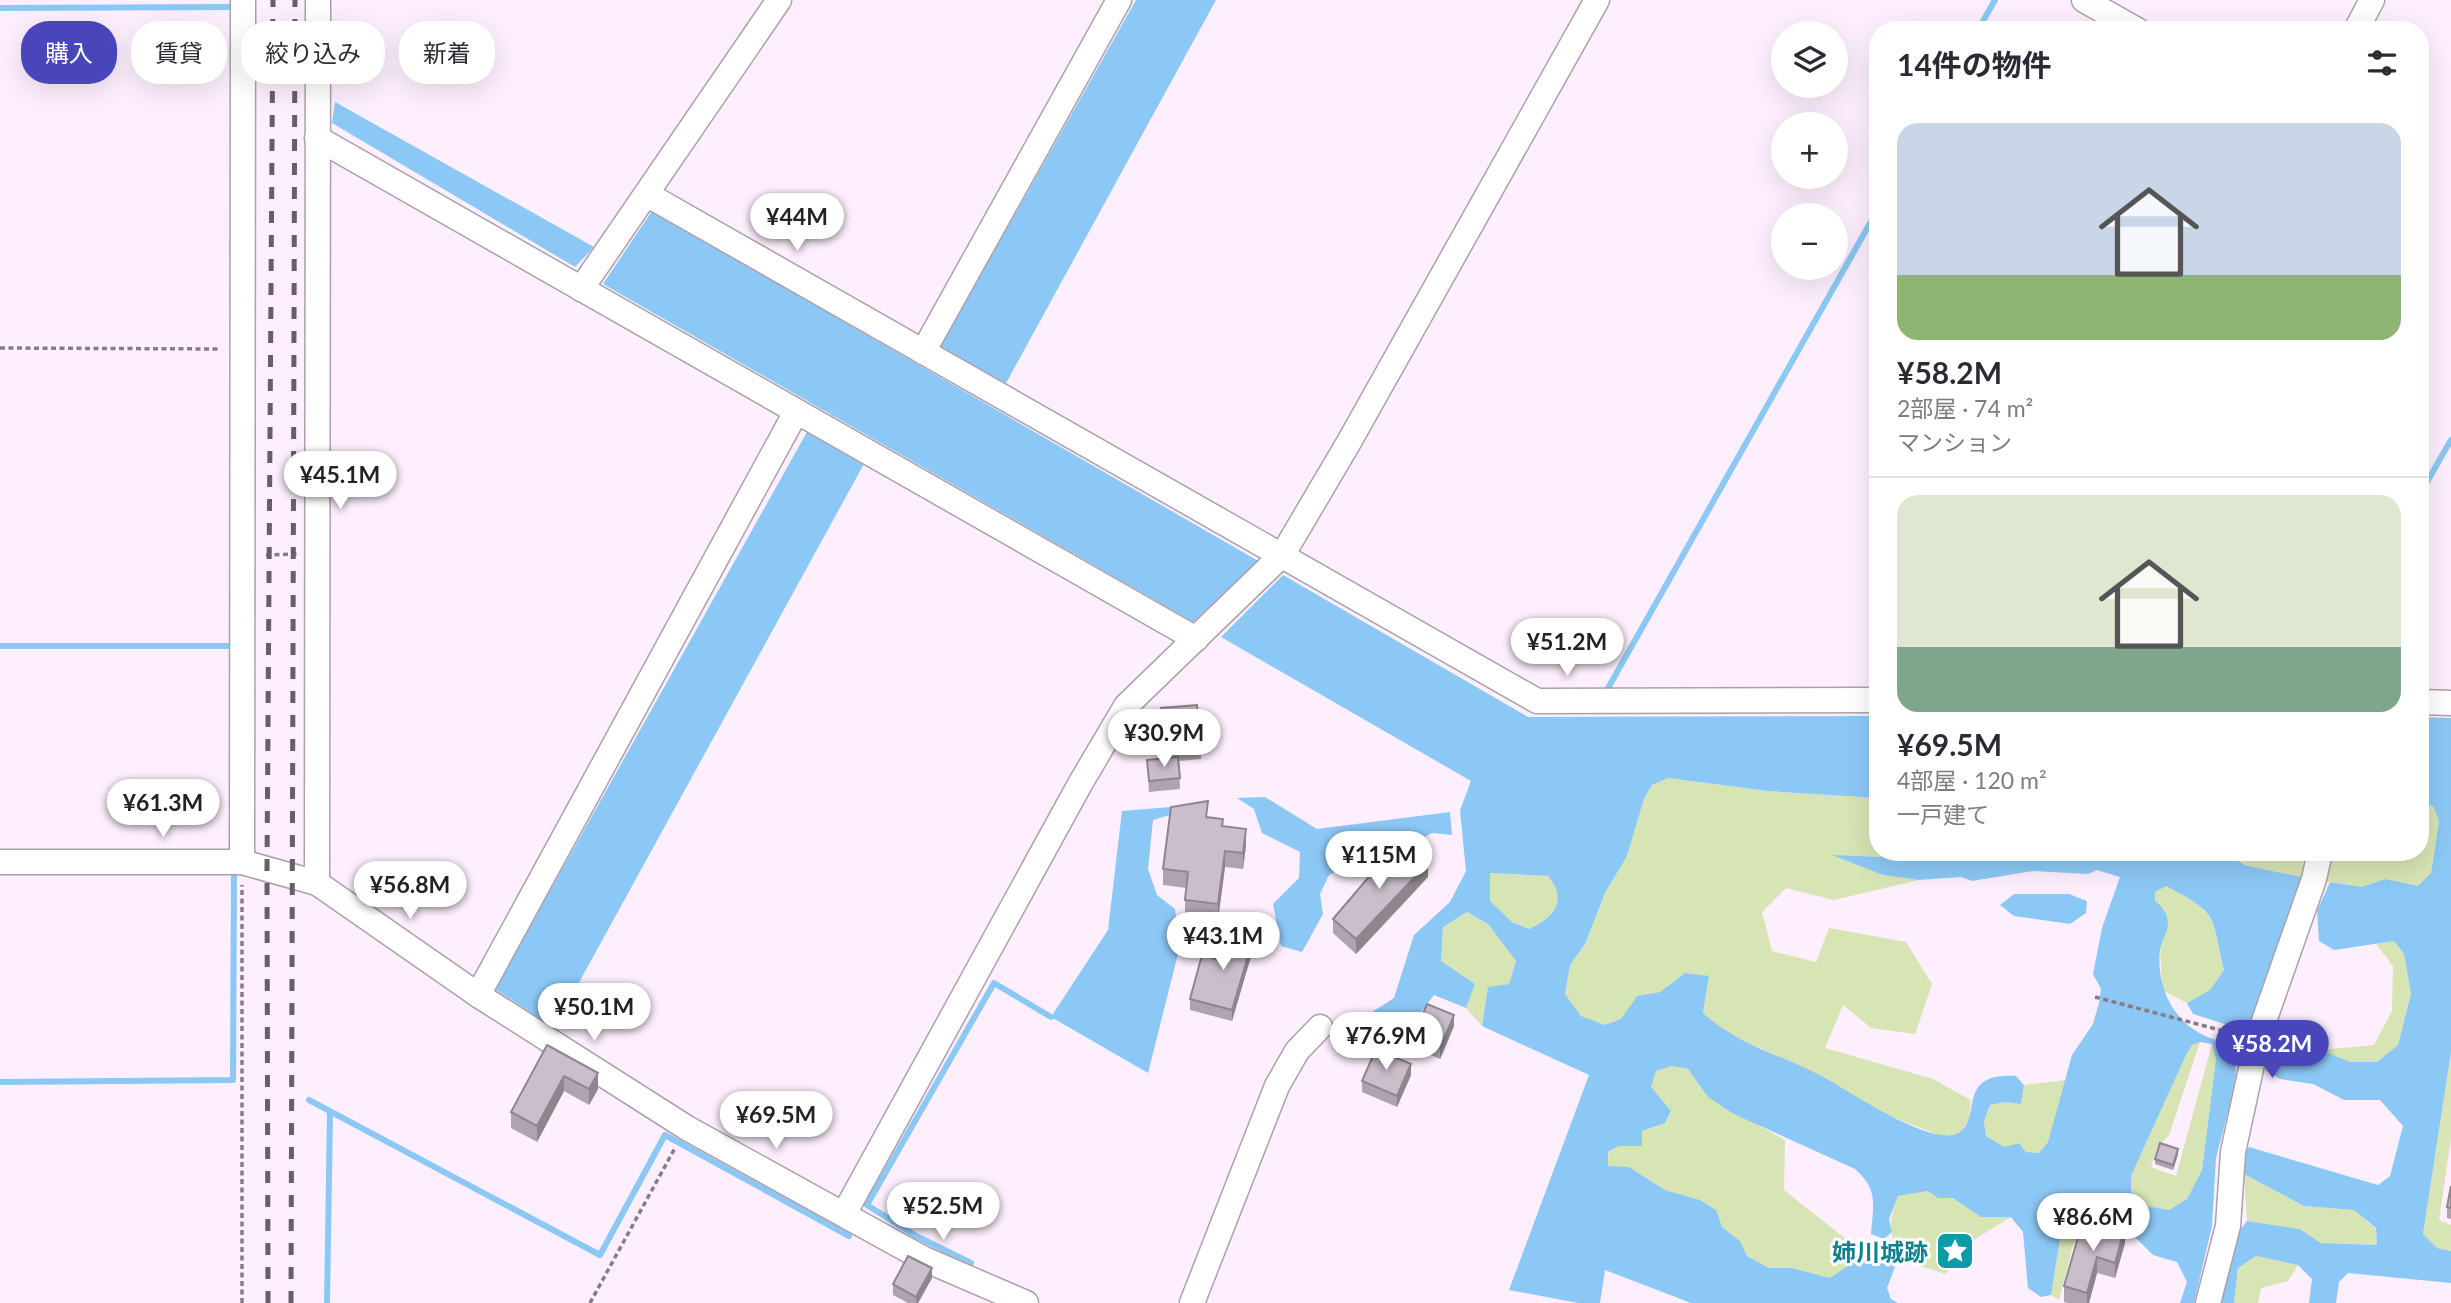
<!DOCTYPE html>
<html lang="ja">
<head>
<meta charset="utf-8">
<style>
	body { margin:0; font-family:Lato,"Noto Sans JP",sans-serif; background:#f7f7f7; color:#2b2b33; height:100vh; display:flex; flex-direction:column; font-size:26px; white-space:nowrap }
	* { box-sizing:border-box; margin:0 }
	p { font-size:23px; color:#7c7c81 }
	.icon { flex:none; width:38px; height:38px; fill:none; stroke:currentColor; stroke-width:2; stroke-linecap:round; stroke-linejoin:round }
	.map { position:relative; flex:1; overflow:hidden }
	.side { position:absolute; left:1869px; top:21px; width:560px; height:840px; display:flex; flex-direction:column; background:#fff; border-radius:28px; box-shadow:0 7px 28px #0002 }
	.side>* { flex:none }
	.hud { position:absolute; left:21px; top:21px; width:665px; height:63px; display:flex; gap:14px }
	.tools { position:absolute; left:1771px; top:21px; display:grid; gap:14px }
	.tools a { display:grid; place-items:center; width:77px; height:77px; border-radius:50%; background:#fff; box-shadow:0 7px 28px #0002; font-size:35px }
	.price { position:absolute; translate:-50% -60px; padding:0 16px; border-radius:24px; background:#fff; color:#222; font-size:23px; line-height:46px; filter:drop-shadow(0 2px 4px #0008) }
	.price::after { content:''; position:absolute; left:50%; top:42px; width:21px; height:16px; margin-left:-10px; background:inherit; clip-path:polygon(0 0,100% 0,50% 100%) }
	.price.selected { background:#4945bb; color:#fff }
	ul { padding:0; list-style:none }
	li { display:grid; align-content:center; gap:14px; height:371px; padding:0 28px }
	li+li { border-top:2px solid #e1e1e2 }
	li span { display:grid; place-items:center; height:217px; border-radius:21px; color:#555 }
	li>.icon { margin-inline-start:auto }
	span .icon { width:126px; height:126px; fill:#fffc; stroke-width:1 }
	li b { font-size:30px }
	h2 { display:flex; justify-content:space-between; align-items:center; height:84px; padding:0 28px; font-size:30px }
	.pill { padding:0 24px; border-radius:28px; background:#fff; box-shadow:0 7px 28px #0002; font-size:24px; line-height:63px }
	.pill.selected { background:#4945bb; color:#fff }
	.map>svg:first-child { display:block }
	.green { fill:#d7e4b3 }
	.water { fill:#8cc8f5; fill-rule:evenodd }
	.lines { fill:none; stroke-linecap:round; stroke-linejoin:round }
	.stream { stroke:#8cc8f5; stroke-width:6 }
	.street-casing { stroke:#aca0ac; stroke-width:27 }
	.path { stroke:#857c85; stroke-width:3.5; stroke-dasharray:5 3.5; stroke-linecap:butt }
	.street { stroke:#fff; stroke-width:24 }
	.rail { stroke:#675f67; stroke-width:5; stroke-dasharray:12 12; stroke-linecap:butt }
	.wall { fill:#afa3af }
	.shaded-wall { fill:#8e858e }
	.building { fill:#cbbecb; stroke:#8e858e; stroke-width:2 }
	.labels { text-anchor:middle; dominant-baseline:central; stroke-width:6; stroke-linejoin:round; paint-order:stroke }
	.culture-label { font-size:24px; font-weight:bold; fill:#0d838f; stroke:#fff; text-anchor:end }
</style>
</head>
<body>
<div class="map">
<svg width="2451" height="1303" viewBox="0 0 2451 1303">
	<rect width="100%" height="100%" fill="#fdeffd"/>
	<g class="green">
		<polygon points="1668,778 1768,791 1878,798 1878,852 1893,852 1881,857 1835,856 1883,875 1919,880 1834,900 1786,888 1762,912 1772,951 1816,962 1829,928 1906,942 1932,984 1915,1034 1871,1028 1843,1005 1825,1048 1933,1079 1971,1100 1969,1120 1960,1133 1944,1137 1872,1109 1825,1078 1721,1030 1703,1013 1709,977 1685,973 1660,992 1637,996 1621,1020 1605,1025 1581,1017 1565,994 1570,965 1585,944 1605,893 1627,856 1644,799 1652,785"/>
		<polygon points="2420,804 2433,806 2439,821 2431,873 2418,887 2385,879 2362,887 2306,878 2244,865 2228,852 2420,852"/>
		<path d="M1489,873L1548,876C1568,899 1555,918 1529,929L1512,922L1490,901Z"/>
		<path d="M2166,885C2218,914 2211,913 2224,970L2210,990L2187,1003L2162,990L2160,946L2168,924L2155,901V892Z"/>
		<polygon points="1467,912 1488,924 1516,961 1509,984 1488,988 1482,1026 1466,1008 1475,984 1441,962 1443,927"/>
		<polygon points="2394,941 2404,954 2411,994 2398,1045 2377,1062 2350,1062 2321,1050 2374,1045 2392,1011 2393,966 2376,944"/>
		<polygon points="2200,1042 2169,1135 2157,1148 2151,1167 2176,1176 2212,1044 2216,1059 2202,1170 2187,1199 2169,1210 2141,1205 2131,1191 2131,1176 2187,1053 2192,1045"/>
		<polygon points="2451,1052 2451,1138 2439,1220 2451,1225 2451,1251 2437,1248 2423,1234"/>
		<polygon points="1672,1066 1688,1069 1708,1097 1785,1140 1784,1190 1866,1255 1830,1279 1791,1268 1769,1268 1747,1256 1740,1241 1722,1227 1700,1200 1665,1190 1629,1167 1608,1166 1608,1153 1619,1146 1634,1144 1642,1131 1665,1123 1671,1112 1651,1087 1656,1071"/>
		<polygon points="2066,1080 2048,1142 2039,1153 2026,1152 2019,1143 2004,1147 1986,1136 1984,1121 1990,1105 2005,1102 2021,1104 2024,1085"/>
		<polygon points="2244,1174 2304,1206 2354,1210 2376,1229 2377,1245 2321,1243 2300,1229 2247,1221"/>
		<path d="M1928,1191L1938,1198H1953L1981,1216L2011,1217L1964,1246L1946,1274L1898,1259C1891,1230 1887,1224 1898,1196Z"/>
		<polygon points="2094,1211 2129,1231 2090,1227 2073,1245 2059,1300 2051,1295 2062,1227 2070,1217"/>
		<polygon points="2256,1256 2298,1265 2288,1281 2261,1288 2258,1303 2234,1303 2238,1268"/>
	</g>
	<g class="water">
		<polygon points="1136,0 1216,0 1005,385 940,347"/>
		<polygon points="335,102 594,247 575,267 332,123"/>
		<polygon points="652,211 1260,562 1193,622 603,284"/>
		<polygon points="807,432 864,464 554,1028 495,989"/>
		<path d="M1283,575L1528,717L1878,716V798L1768,791L1668,778L1652,785L1644,799L1627,856L1605,893L1585,944L1570,965L1565,994L1581,1016L1605,1025L1621,1019L1637,996L1660,992L1685,973L1709,976L1703,1013C1737,1045 1785,1056 1825,1078C1849,1091 1935,1150 1960,1132C1982,1117 1956,1072 2016,1076L2024,1085L2021,1104L2005,1102L1990,1105L1984,1121L1986,1136L2004,1147L2019,1143L2026,1152L2039,1153L2048,1142L2072,1055L2093,1024L2099,1003L2101,989L2093,974L2102,928L2120,877L2097,870L2088,874L2033,871L1972,881L1961,877L1919,880L1883,875L1832,855L1881,857L1893,852H2228L2244,865L2306,878L2256,1018L2234,1027L2193,1014L2187,1003L2210,990L2224,970C2211,913 2219,914 2166,886L2155,892V901C2162,906 2168,914 2168,924C2168,932 2161,941 2160,950C2155,994 2181,1036 2227,1042L2235,1052L2236,1082L2216,1158L2212,1226L2194,1303H2180L2187,1282L2177,1262L2153,1255L2129,1231L2094,1211L2070,1217L2062,1227L2051,1295L2041,1297L2028,1288L2023,1232L2011,1217H1981L1953,1198H1938L1928,1191L1898,1196L1889,1219L1892,1232L1884,1239L1871,1234C1873,1205 1879,1190 1855,1169L1734,1114L1708,1097L1688,1069L1672,1066L1656,1071L1651,1087L1671,1111L1665,1123L1642,1131V1146H1619L1608,1152V1166L1629,1167L1665,1190L1700,1200L1716,1210L1722,1227L1740,1241L1747,1256L1769,1268H1791L1830,1278C1855,1262 1867,1248 1898,1259L1887,1288L1891,1299L1898,1303H1691L1605,1270L1600,1303H1578L1509,1290L1589,1075L1482,1026L1488,987L1509,984L1516,961L1488,924L1467,912L1443,927L1441,961L1475,984L1466,1008L1434,995L1400,1040L1370,1043L1361,1030L1369,1014L1394,998L1414,935L1450,902L1466,871L1460,810L1471,781L1221,637ZM1490,873L1548,876C1568,899 1555,918 1529,929L1512,922L1490,901ZM2200,1042L2212,1044L2216,1059L2202,1170L2187,1199L2169,1210L2141,1205L2131,1191V1176L2187,1053L2192,1045Z"/>
		<polygon points="2420,717 2451,718 2451,1052 2423,1234 2437,1248 2451,1251 2451,1283 2348,1273 2339,1282 2336,1303 2309,1303 2312,1279 2298,1265 2256,1256 2238,1268 2234,1303 2218,1303 2236,1235 2247,1221 2300,1229 2321,1243 2377,1245 2376,1228 2354,1210 2304,1206 2244,1174 2240,1160 2249,1147 2378,1185 2390,1176 2403,1126 2380,1100 2344,1100 2313,1084 2280,1079 2265,1070 2281,1033 2350,1062 2377,1062 2398,1045 2411,994 2404,954 2394,941 2334,950 2319,941 2317,911 2330,882 2362,887 2385,879 2418,886 2431,873 2439,821 2433,806 2420,804"/>
		<polygon points="1265,797 1317,829 1450,812 1452,835 1432,833 1398,853 1365,855 1329,875 1320,894 1323,914 1302,952 1281,946 1273,904 1299,878 1300,852 1262,833 1254,809 1237,798"/>
		<polygon points="1207,804 1153,820 1148,869 1157,895 1175,909 1180,946 1148,1073 1051,1017 1108,930 1122,811"/>
		<polygon points="2014,894 2069,894 2087,901 2086,913 2070,924 2014,916 2000,905"/>
	</g>
	<g class="lines">
		<g class="stream">
			<polyline points="0,8 235,7"/>
			<polyline points="1978,30 1995,0"/>
			<polyline points="2420,494 2451,440"/>
			<polyline points="0,646 235,646"/>
			<polyline points="1607,690 1878,209"/>
			<polyline points="0,1082 233,1080 234,875"/>
			<polyline points="309,1100 600,1255 665,1135 849,1236"/>
			<polyline points="971,1263 916,1236 867,1205 994,983 1051,1017"/>
			<polyline points="327,1303 330,1112"/>
		</g>
		<defs>
			<g id="street">
				<polyline points="2084,0 2137,30"/>
				<polyline points="2356,30 2372,0"/>
				<polyline points="317,138 1196,639"/>
				<polyline points="648,195 1537,701 1878,700"/>
				<polyline points="581,289 779,0"/>
				<polyline points="923,352 1119,0"/>
				<polyline points="2420,702 2451,703"/>
				<polyline points="0,862 242,862 317,883 478,995 687,1128 924,1259 1026,1303"/>
				<polyline points="242,862 243,0"/>
				<polyline points="317,883 318,0"/>
				<polyline points="478,995 796,412"/>
				<polyline points="844,1214 1080,784 1126,706 1283,554 1349,442 1597,0"/>
				<polyline points="1192,1303 1277,1086 1297,1051 1320,1027"/>
				<polyline points="2208,1303 2228,1226 2233,1152 2257,1041 2314,879 2320,852"/>
			</g>
		</defs>
		<use href="#street" class="street-casing"/>
		<g class="path">
			<polyline points="0,348 220,349"/>
			<polyline points="266,555 297,554"/>
			<polyline points="2095,997 2235,1034"/>
			<polyline points="242,1303 242,885"/>
			<polyline points="590,1303 675,1148"/>
		</g>
		<use href="#street" class="street"/>
		<g class="rail">
			<polyline points="268,1303 267,869 273,0"/>
			<polyline points="291,1303 295,0"/>
		</g>
	</g>
	<g class="wall">
		<polygon points="1161,708 1201,749 1201,759 1179,761 1180,789 1149,792 1147,760 1165,758"/>
		<polygon points="1208,818 1223,826 1246,845 1243,869 1225,867 1218,920 1185,916 1185,900 1186,888 1163,885 1163,869"/>
		<polygon points="1391,864 1428,877 1356,954 1333,933 1333,919"/>
		<polygon points="1254,946 1232,1021 1190,1010 1190,999 1219,960"/>
		<polygon points="1454,1026 1440,1059 1413,1047 1413,1037"/>
		<polygon points="547,1045 598,1089 589,1105 564,1091 537,1142 511,1128 511,1112"/>
		<polygon points="1411,1075 1397,1107 1362,1092 1362,1081"/>
		<polygon points="2178,1154 2173,1170 2155,1164 2155,1159"/>
		<polygon points="2451,1186 2451,1219 2447,1218 2447,1207"/>
		<polygon points="2090,1237 2125,1243 2115,1278 2097,1273 2089,1303 2068,1303 2064,1302 2064,1286"/>
		<polygon points="932,1278 918,1303 908,1303 893,1295 893,1284"/>
	</g>
	<g class="shaded-wall">
		<polygon points="1246,829 1246,845 1243,869 1243,853"/>
		<polygon points="1225,851 1225,867 1218,920 1218,904"/>
		<polygon points="1428,863 1428,877 1356,954 1356,939"/>
		<polygon points="1254,936 1254,946 1232,1021 1232,1010"/>
		<polygon points="1454,1015 1454,1026 1440,1059 1440,1048"/>
		<polygon points="1411,1064 1411,1075 1397,1107 1397,1096"/>
		<polygon points="598,1073 598,1089 589,1105 589,1089"/>
		<polygon points="564,1076 564,1091 537,1142 537,1126"/>
		<polygon points="2178,1149 2178,1154 2173,1170 2173,1165"/>
		<polygon points="2125,1227 2125,1243 2115,1278 2115,1263"/>
		<polygon points="2097,1257 2097,1273 2089,1303 2087,1303 2087,1293"/>
		<polygon points="932,1268 932,1278 918,1303 916,1303 916,1297"/>
	</g>
	<g class="building">
		<polygon points="1197,705 1201,749 1165,752 1161,708"/>
		<polygon points="1178,757 1180,778 1149,781 1147,760"/>
		<polygon points="1208,801 1206,817 1223,819 1222,826 1246,829 1243,853 1225,851 1218,904 1185,900 1188,872 1163,869 1171,807"/>
		<polygon points="1408,845 1428,863 1356,939 1333,919 1385,858 1391,864"/>
		<polygon points="1228,929 1254,936 1232,1010 1190,999 1202,955 1219,960"/>
		<polygon points="1427,1004 1454,1015 1440,1048 1413,1037"/>
		<polygon points="547,1045 598,1073 589,1089 564,1076 537,1126 511,1112"/>
		<polygon points="1376,1049 1411,1064 1397,1096 1362,1081"/>
		<polygon points="2160,1143 2178,1149 2173,1165 2155,1159"/>
		<polygon points="2451,1186 2451,1208 2447,1207"/>
		<polygon points="2095,1219 2125,1227 2115,1263 2097,1257 2087,1293 2064,1286 2079,1234 2090,1237"/>
		<polygon points="908,1256 932,1268 916,1297 893,1284"/>
	</g>
	<defs>
		<symbol id="sight-square" viewBox="-11 -11 22 22"><rect x="-9" y="-9" width="18" height="18" rx="4" fill="#0f9aa8" stroke="#fff"/><path d="M0-6L1.8-2.2L6-1.7L2.9 1.2L3.7 5.4L0 3.3L-3.7 5.4L-2.9 1.2L-6-1.7L-1.8-2.2Z" fill="#fff"/></symbol>
	</defs>
	<g fill-rule="evenodd">
		<use href="#sight-square" x="1933" y="1229" width="44" height="44"/>
	</g>
	<g class="labels">
		<g class="culture-label">
			<text x="1928" y="1251">姉川城跡</text>
		</g>
	</g>
</svg>
<div class="tools">
<a><svg class="icon" aria-label="layers" viewBox="0 0 24 24"><path d="M12 4l9 5-9 5-9-5zM3 14l9 5 9-5"/></svg></a>
<a>+</a>
<a>−</a>
</div>
<b class="price" style="left:797px;top:253px">¥44M</b>
<b class="price" style="left:340px;top:511px">¥45.1M</b>
<b class="price" style="left:1567px;top:678px">¥51.2M</b>
<b class="price" style="left:1164px;top:769px">¥30.9M</b>
<b class="price" style="left:163px;top:839px">¥61.3M</b>
<b class="price" style="left:1379px;top:891px">¥115M</b>
<b class="price" style="left:410px;top:921px">¥56.8M</b>
<b class="price" style="left:1223px;top:972px">¥43.1M</b>
<b class="price" style="left:594px;top:1043px">¥50.1M</b>
<b class="price" style="left:1386px;top:1072px">¥76.9M</b>
<b class="price selected" style="left:2272px;top:1080px">¥58.2M</b>
<b class="price" style="left:776px;top:1151px">¥69.5M</b>
<b class="price" style="left:943px;top:1242px">¥52.5M</b>
<b class="price" style="left:2093px;top:1253px">¥86.6M</b>
<div class="hud">
<a class="pill selected">購入</a>
<a class="pill">賃貸</a>
<a class="pill">絞り込み</a>
<a class="pill">新着</a>
</div>
<section class="side">
<h2>14件の物件<svg class="icon" aria-label="filters" viewBox="0 0 24 24"><path d="M4 7h16M4 17h16"/><circle cx="9" cy="7" r="2"/><circle cx="15" cy="17" r="2"/></svg></h2>
<ul>
<li><span style="background:linear-gradient(#c9d6e8 70%,#8fb573 0)"><svg class="icon" aria-label="home" viewBox="0 0 24 24"><path d="M3 11l9-7 9 7M6 9v11h12V9"/></svg></span><div><b>¥58.2M</b><p>2部屋 · 74 m²</p><p>マンション</p></div></li>
<li><span style="background:linear-gradient(#dfe7d0 70%,#7fa58c 0)"><svg class="icon" aria-label="home" viewBox="0 0 24 24"><path d="M3 11l9-7 9 7M6 9v11h12V9"/></svg></span><div><b>¥69.5M</b><p>4部屋 · 120 m²</p><p>一戸建て</p></div></li>
</ul>
</section>
</div>
</body>
</html>
